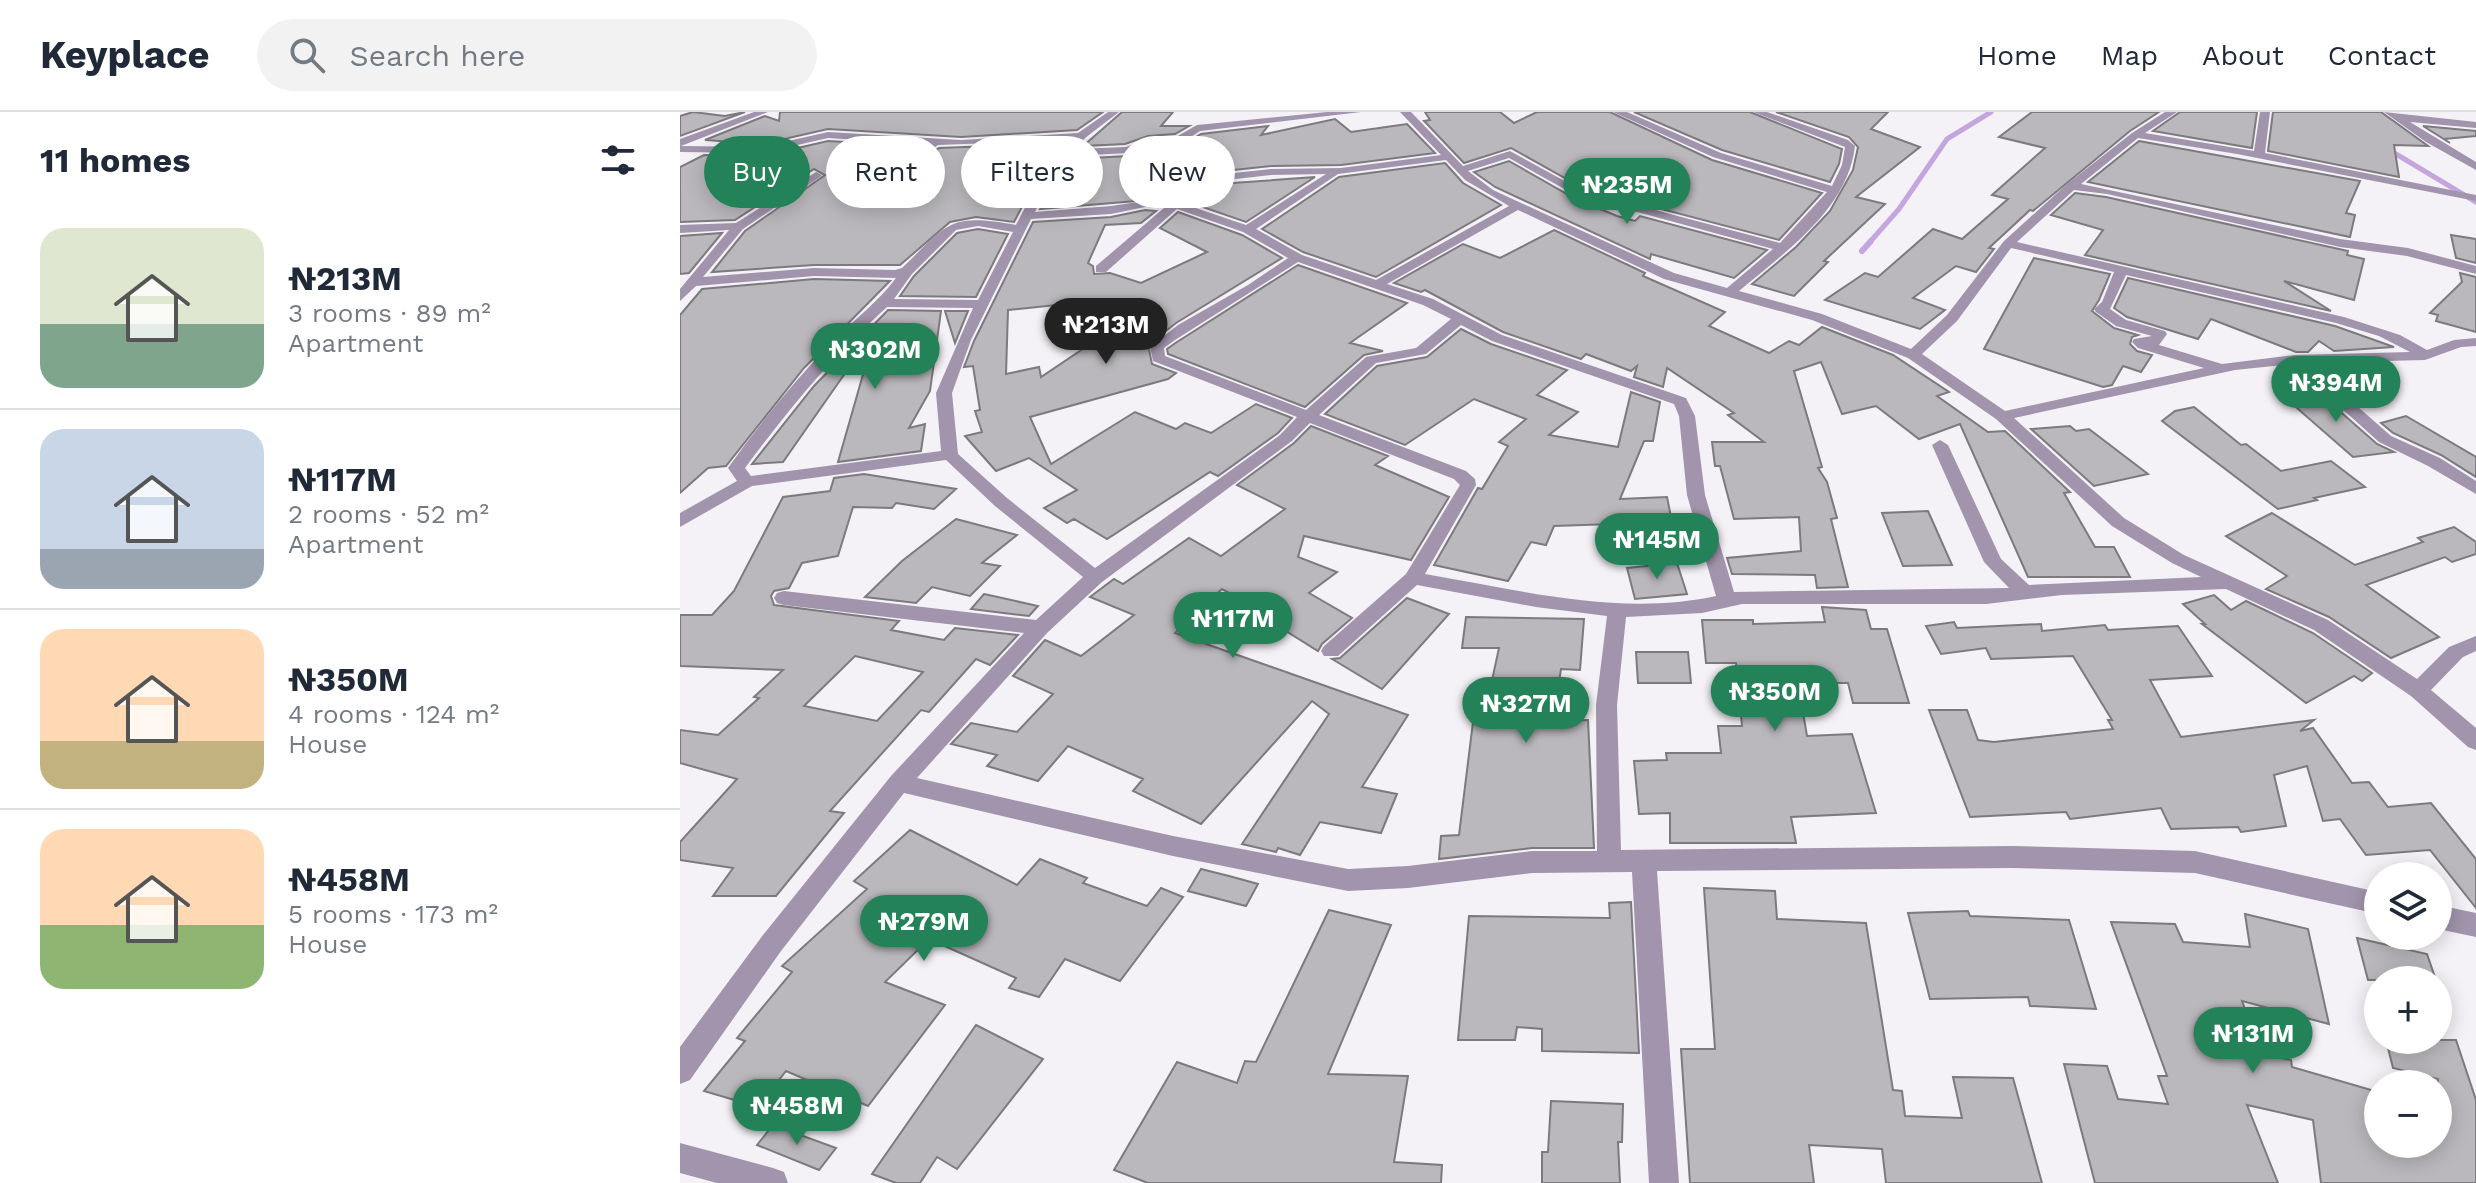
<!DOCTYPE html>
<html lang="en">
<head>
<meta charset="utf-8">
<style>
	body { margin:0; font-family:"Work Sans",sans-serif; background:#f2f2f3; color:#1f2937; height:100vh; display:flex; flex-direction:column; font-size:30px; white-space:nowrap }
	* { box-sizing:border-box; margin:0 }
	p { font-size:26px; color:#747a83 }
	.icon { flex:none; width:44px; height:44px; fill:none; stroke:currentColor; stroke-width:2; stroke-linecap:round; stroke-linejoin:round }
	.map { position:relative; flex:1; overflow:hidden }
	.panel { display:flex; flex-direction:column; background:#fff; width:680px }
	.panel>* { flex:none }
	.hud { position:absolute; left:24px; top:24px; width:760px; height:72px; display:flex; gap:16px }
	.tools { position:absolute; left:1684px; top:750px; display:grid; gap:16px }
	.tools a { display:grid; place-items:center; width:88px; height:88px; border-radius:50%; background:#fff; box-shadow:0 4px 20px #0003; font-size:40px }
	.price { position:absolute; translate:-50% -68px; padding:0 18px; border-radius:28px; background:#248259; color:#fff; font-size:26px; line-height:52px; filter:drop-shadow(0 2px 4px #0008) }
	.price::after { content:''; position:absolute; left:50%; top:48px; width:24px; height:18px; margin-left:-12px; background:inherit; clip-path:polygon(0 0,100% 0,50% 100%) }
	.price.on { background:#222; color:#fff }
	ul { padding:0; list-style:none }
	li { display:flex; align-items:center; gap:24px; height:200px; padding:0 40px }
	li+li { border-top:2px solid #e0e1e3 }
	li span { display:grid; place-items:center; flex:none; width:224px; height:160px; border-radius:24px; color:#555 }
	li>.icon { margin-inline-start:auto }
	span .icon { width:96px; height:96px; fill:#fffc; stroke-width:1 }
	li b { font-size:34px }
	h2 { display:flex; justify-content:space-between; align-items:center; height:96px; padding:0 40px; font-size:34px }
	.tag { padding:0 28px; border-radius:36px; background:#fff; box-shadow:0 4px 20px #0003; font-size:28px; line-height:72px }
	.tag.on { background:#248259; color:#fff }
	header { display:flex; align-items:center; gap:48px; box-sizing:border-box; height:112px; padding:0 40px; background:#fff; border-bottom:2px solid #e0e1e3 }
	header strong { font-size:38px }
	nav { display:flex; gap:44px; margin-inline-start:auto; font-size:28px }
	.search { width:560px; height:72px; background:#f2f2f3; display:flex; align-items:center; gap:20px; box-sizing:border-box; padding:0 28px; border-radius:44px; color:#747a83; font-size:30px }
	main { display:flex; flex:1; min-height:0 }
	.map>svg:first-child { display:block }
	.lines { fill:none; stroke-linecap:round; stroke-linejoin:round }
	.stream-far1 { stroke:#c5a5de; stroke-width:5 }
	.stream { stroke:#c5a5de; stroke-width:6 }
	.building { fill:#bab8bc; stroke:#7c7a7e; stroke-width:2; fill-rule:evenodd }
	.minor { fill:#a194ac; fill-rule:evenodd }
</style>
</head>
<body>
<header>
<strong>Keyplace</strong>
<div class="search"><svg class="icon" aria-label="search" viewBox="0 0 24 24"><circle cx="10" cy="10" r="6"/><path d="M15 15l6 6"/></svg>Search here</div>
<nav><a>Home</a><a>Map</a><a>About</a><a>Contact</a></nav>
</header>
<main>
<section class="panel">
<h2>11 homes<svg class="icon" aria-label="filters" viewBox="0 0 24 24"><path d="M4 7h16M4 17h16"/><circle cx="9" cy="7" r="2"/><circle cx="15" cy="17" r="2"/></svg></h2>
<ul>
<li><span style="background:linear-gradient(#dfe7d0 60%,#7fa58c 0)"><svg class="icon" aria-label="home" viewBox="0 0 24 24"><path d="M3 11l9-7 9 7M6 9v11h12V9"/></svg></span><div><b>₦213M</b><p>3 rooms · 89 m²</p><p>Apartment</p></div></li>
<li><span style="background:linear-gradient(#c9d6e8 75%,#9aa5b1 0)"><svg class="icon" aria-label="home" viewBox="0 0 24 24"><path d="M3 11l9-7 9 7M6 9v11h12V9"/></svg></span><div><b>₦117M</b><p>2 rooms · 52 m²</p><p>Apartment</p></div></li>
<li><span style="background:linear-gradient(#ffd9b3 70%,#c2b280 0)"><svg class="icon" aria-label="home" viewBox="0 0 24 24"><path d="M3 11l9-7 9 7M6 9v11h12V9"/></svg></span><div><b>₦350M</b><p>4 rooms · 124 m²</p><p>House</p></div></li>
<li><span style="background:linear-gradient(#ffd9b3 60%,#8fb573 0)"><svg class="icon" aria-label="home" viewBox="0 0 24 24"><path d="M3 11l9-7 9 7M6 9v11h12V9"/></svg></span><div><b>₦458M</b><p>5 rooms · 173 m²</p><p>House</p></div></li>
</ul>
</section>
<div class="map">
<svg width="1796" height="1071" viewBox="0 0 1796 1071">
	<rect width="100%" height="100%" fill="#f4f2f6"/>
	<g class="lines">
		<g class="stream-far1">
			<polyline points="1706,36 1796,90"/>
			<polyline points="1189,131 1219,97 1267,27 1311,0"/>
		</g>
		<polyline class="stream" points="1182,139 1191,129"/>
	</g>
	<g class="building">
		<polygon points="13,0 45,4 65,0 0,24 0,4"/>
		<polygon points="100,0 423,0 397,18 281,25 148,17 82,32 25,28 85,4 99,9"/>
		<polygon points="442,0 493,0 481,14 509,14 495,22 468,24 445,32 403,34"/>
		<polygon points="745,0 820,0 834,11 857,0 930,0 1032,48 1142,81 1099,128 970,94 995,67 927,48 892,70 831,36 784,51 744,9 750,8"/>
		<polygon points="954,0 1070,0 1162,37 1159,52 1150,70 1042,38"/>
		<polygon points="1096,0 1208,0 1191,17 1240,35 1176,85 1205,92 1144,149 1148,150 1114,184 1072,172 1116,135 1150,99 1173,58 1178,35 1169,25"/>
		<polygon points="1352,0 1479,0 1450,19 1353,99 1350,98 1309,136 1314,137 1296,160 1276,154 1233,186 1265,198 1240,217 1145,188 1185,161 1198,165 1253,117 1282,127 1328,87 1312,83 1365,36 1319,25"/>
		<polygon points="1500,0 1577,0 1572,36 1473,19"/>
		<polygon points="1593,0 1701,0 1748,34 1714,33 1719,65 1588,39"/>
		<polygon points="655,7 671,20 727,12 755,41 661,53 591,54 535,60 492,86 360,97 370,77 393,47 448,44 471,36 503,33 521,22 588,14 581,23"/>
		<polygon points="1743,14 1796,19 1796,24 1764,27 1770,31"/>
		<polygon points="148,29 236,34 195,64 195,72 200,74 259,36 387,31 354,72 334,110 296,105 270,110 220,153 134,153 32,160 65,119 145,63 134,57 55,108 0,110 0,55 24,43 83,44"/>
		<polygon points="1459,29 1680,69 1666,101 1675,103 1670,125 1408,70"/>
		<polygon points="829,49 894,86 937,104 955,109 960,104 1087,138 1054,166 971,142 970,147 815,75 794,60"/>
		<polygon points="765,51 783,71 821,93 696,165 623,140 582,117 659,65"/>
		<polygon points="635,65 566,110 511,91 539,72"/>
		<polygon points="1395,81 1426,85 1668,139 1667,143 1684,147 1674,188 1604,169 1651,199 1405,143 1423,118 1371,103"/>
		<path d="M465,98L476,99L461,111L425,113L408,151L413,154L414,162L430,161L461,171L527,140L480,116L498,100L562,123L602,146L496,211L468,233L472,252L496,261L488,267L350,305L371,352L455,300L496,317L505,311L531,321L576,292L612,306L598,321L538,364L530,360L427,427L394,407L387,411L364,396L397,378L349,346L316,359L285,324L302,320L295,299L300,298L293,254L284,255L294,229L353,110L431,105ZM386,192L437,214L361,265L359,255L326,262L328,198Z"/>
		<polygon points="298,117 328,122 296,185 220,184 234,164 277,121"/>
		<polygon points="874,118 965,161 963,164 1045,200 1029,214 1089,241 1109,229 1119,233 1142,215 1213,243 1269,280 1257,284 1308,320 1325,319 1390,380 1384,381 1415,435 1434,435 1450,465 1348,465 1280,312 1239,327 1196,294 1162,302 1141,250 1114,259 1142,355 1138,356 1147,370 1157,406 1151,407 1168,475 1137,476 1135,463 1052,462 1047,446 1121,439 1119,405 1054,407 1040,354 1035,354 1032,330 1084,330 1048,303 1054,301 987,256 983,275 954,265 957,254 951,259 906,242 901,247 823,220 745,178 741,180 714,171 783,132 820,146"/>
		<polygon points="42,121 9,161 0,162 0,124"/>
		<polygon points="1771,123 1796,127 1796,151 1776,146"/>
		<polygon points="1354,146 1430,162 1419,188 1412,199 1434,216 1458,223 1452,225 1450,232 1457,239 1472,243 1461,260 1443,254 1432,273 1423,275 1304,237"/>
		<polygon points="618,153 727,191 670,231 703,239 684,243 625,295 488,242 487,237 497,230"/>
		<polygon points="1780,161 1796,165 1796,220 1756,209 1758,203 1750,201 1782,170"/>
		<polygon points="1448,166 1655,214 1714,235 1654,239 1639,229 1628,240 1616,240 1531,207 1518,227 1447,205 1434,196"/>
		<polygon points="134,167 210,169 124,256 46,354 28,356 0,381 0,203 22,177"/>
		<polygon points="208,198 261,199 250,279 229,316 245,312 241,339 158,350 196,217 103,350 72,352 134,274"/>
		<polygon points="265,199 288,199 275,231"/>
		<polygon points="781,217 811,232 887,258 857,283 898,300 869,323 938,335 951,280 980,290 973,329 964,329 940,387 987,385 992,410 874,414 866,433 851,430 828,469 754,453 798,376 802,377 828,334 819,330 846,307 794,287 725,333 645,302 697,254 747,245"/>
		<polygon points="1638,280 1697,332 1714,340 1673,345 1602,283"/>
		<polygon points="1514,295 1561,333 1566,332 1601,359 1651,349 1685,375 1634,386 1637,388 1598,397 1482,309 1495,299"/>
		<polygon points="1726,304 1796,345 1796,365 1761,343 1713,321 1701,311"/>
		<polygon points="631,314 708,344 695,353 769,385 731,448 624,424 618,445 657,460 629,481 672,506 642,532 638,539 598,514 602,510 542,477 495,521 728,603 682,675 717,682 701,721 640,710 620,743 598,736 596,740 562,732 649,602 632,589 521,712 453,679 463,667 388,634 358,669 307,654 317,643 271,632 291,611 337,620 373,582 333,564 365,528 401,544 454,503 410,485 434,467 443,472 509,426 541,444 605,397 557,373 614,331"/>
		<polygon points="1390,314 1396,319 1409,317 1468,362 1414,374 1351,317"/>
		<path d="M184,362L276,377L254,397L216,391L212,396L173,395L158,444L122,451L109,476L94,479L91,484L94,493L219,509L211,518L264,528L275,516L338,523L310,553L296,547L249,600L241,598L150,699L164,701L96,784H33L53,756L0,748V730L57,667L0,651V618L38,623L79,586L74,585L103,558L0,554V503H32L54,479L103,385L150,379L154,366ZM175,544L243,560L197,609L124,594Z"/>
		<polygon points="1248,399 1272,453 1223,454 1202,401"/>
		<polygon points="1592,401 1675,453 1743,430 1738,426 1774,415 1796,430 1796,442 1772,450 1765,445 1686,473 1759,525 1711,546 1649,505 1586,477 1607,464 1546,424"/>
		<polygon points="276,407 337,423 302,451 320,454 290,484 252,475 236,491 185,485 222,449"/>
		<polygon points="997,451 1007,482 955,487 947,456"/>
		<polygon points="304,482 358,494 349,504 291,497"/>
		<polygon points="1534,483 1551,498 1566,489 1633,521 1692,561 1682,569 1674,564 1626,591 1522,512 1525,512 1503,492"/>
		<polygon points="727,486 769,502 702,577 652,547 660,546"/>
		<polygon points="1142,495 1186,498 1191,517 1207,517 1229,591 1173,591 1168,571 1118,571 1127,624 1172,622 1196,701 1111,705 1116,731 990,731 990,701 959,702 954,649 987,648 986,641 1041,641 1038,614 1062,614 1056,551 1026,551 1022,508 1073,508 1073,512 1145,510"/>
		<polygon points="786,505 904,507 900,558 881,557 873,609 908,608 914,736 852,736 759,747 761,724 779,723 793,610 803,610 819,536 782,536"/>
		<polygon points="1274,510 1277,516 1361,512 1362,519 1425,513 1428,518 1498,514 1532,564 1470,568 1501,625 1634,608 1620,619 1633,616 1672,671 1689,670 1708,695 1751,691 1796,747 1796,796 1750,738 1686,743 1660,707 1643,709 1627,654 1594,663 1606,714 1561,720 1558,715 1491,717 1481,696 1390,707 1386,700 1290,705 1249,598 1287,598 1298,628 1314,630 1433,617 1428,608 1432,608 1393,544 1311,547 1306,536 1261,542 1246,514"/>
		<polygon points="956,540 1008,540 1011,571 958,571"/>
		<polygon points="230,718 337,773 360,747 407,766 403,771 467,794 481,776 503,785 440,869 385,847 359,885 329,876 336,866 249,827 205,870 265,893 188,994 106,959 78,995 24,979 65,929 57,926 112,860 102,854 187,777 174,769"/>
		<polygon points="521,757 549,764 578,772 566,794 508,779"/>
		<polygon points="1024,776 1095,779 1097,807 1186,811 1213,978 1222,979 1225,1004 1282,1006 1273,965 1333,966 1362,1071 1206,1071 1202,1037 1129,1033 1134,1071 1010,1071 1001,937 1035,937"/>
		<polygon points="951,790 959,941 862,939 862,917 837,915 835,928 778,928 789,804 930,806 929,791"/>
		<polygon points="649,798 711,813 648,962 728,964 714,1050 762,1053 761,1071 468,1071 434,1058 497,950 557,971 565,949 576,950"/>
		<polygon points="1288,799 1290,804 1389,808 1416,897 1350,894 1348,885 1250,887 1228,801"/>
		<polygon points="1565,802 1628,817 1649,912 1562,889 1582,942 1611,948 1612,955 1698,980 1698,1032 1758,1032 1758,967 1713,956 1706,928 1776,928 1796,988 1796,1071 1641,1071 1633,1008 1567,993 1598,1071 1415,1071 1384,952 1427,954 1438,987 1488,992 1478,964 1487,964 1431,810 1495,812 1503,830 1570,835"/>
		<polygon points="1677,826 1747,842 1756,868 1688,868"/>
		<polygon points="296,913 363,947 277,1057 257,1045 240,1071 216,1071 192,1062"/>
		<polygon points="871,989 943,992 942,1030 938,1030 940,1071 862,1071 862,1040 868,1040"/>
		<polygon points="93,1013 156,1036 139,1058 77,1033"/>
	</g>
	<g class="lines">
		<g class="minor">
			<path d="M74,0H88L1,34L82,35L148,20L281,28L398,21L428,0H439L405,26L396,37L446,35L468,27L496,25L517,13L647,0H681L520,19L503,30L470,33L448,41L391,44L367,75L355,100L431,94L465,89H493L535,63L591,57L661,56L761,43L720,0H731L783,54L830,39L903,79L1100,131L1147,80L1033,45L933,0H947L1041,41L1152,74L1162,53L1165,35L1073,0H1087L1168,28L1175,34C1168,97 1105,140 1059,179L1142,202L1231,237L1267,203L1324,129L1387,72L1452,21L1485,0H1497L1465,21L1574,39L1580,0H1590L1585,41L1796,83V89L1557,42L1458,26L1401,72L1660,127L1728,136L1796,154V162L1727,144L1660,135L1427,82L1394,78L1337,130L1664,205L1720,223L1747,238L1774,228L1796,226V234L1781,235L1745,248L1628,251L1711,324L1760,346L1796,369V382L1748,354L1699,330L1612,252L1555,258L1334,306L1444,406L1504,443L1648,508L1737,567L1769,535L1796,524V539L1783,545L1751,578L1796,616V638L1788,635L1731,584L1634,518L1546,477L1382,483L1306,492H1062L1022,501L946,505L937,593L941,738L1332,734L1515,739L1698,780V802L1515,761L1332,756L977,759L999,1071H969L952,760L852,761L728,776L668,779L493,744L224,681L101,839L10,968L0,972V935L83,823L211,664L344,521L104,493L97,491L94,486L97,481L104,479L356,508L403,465L315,394L266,348L72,374L0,415V401L57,369L48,356C80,311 116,267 155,227C176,206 198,190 216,166L134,164L16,174L0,189V177L49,118L0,121V113L56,111L136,60L142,63L140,65L63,117L23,165L134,156L215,158L222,156C269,111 268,101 336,113L356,74L393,28L258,33L201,71L197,70V66L245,32L148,26L82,41L0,40V27ZM829,46L895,83L1093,137L1047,176L994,161L813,78L788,59ZM766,48L785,68L829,94L696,168L622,143L576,117L658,62ZM646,62L566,113L504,92L538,69L591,63ZM465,95L484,96L416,154V160H426L497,97L563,120L608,146L568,173L498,213L470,235L473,249L617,305L600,323L415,456L327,386L278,342L272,281L291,228L351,107L431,102ZM838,98L984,167L1132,208L1228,246L1316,307L1432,414L1492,451L1521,465L1349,473L1321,447L1268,333L1260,328L1252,333L1304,450L1329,476L1054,480L1025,383L1015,304L1006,286L822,223L753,187L707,172ZM298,114L333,120L298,188L214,187L232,162L276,118ZM1331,136L1434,160L1422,190L1414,197L1416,200L1436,214L1472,224L1454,227L1452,230L1458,236L1524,256L1325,299L1242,242L1277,209ZM618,150L743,193L771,207L736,236L686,245L626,298L485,244L484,236L495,228ZM1446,163L1656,211L1699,224L1730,240L1615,243L1542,252L1479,233L1487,222L1485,219L1446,208L1430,197ZM207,195L293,196L256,281L261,339L71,364L65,356C108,298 153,243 207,195ZM781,213L812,229L994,292L999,304L1007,383L1036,484C940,505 839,478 745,462L796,373L795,367L786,359L639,303L696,251L746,242ZM630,311L774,367L780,373L726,462L644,534L641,539L644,544H658L737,473L856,495L927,504L916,593L917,739H852L728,754L668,757L493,724L237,666L367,521L422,470L612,329Z"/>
			<polygon points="1704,0 1796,10 1796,16 1730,10 1796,50 1796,58 1746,30"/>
			<polygon points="1758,793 1796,801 1796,825 1758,817"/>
			<polygon points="0,1031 93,1056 104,1060 108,1071 37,1071 0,1061"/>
		</g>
	</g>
</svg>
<div class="tools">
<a><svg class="icon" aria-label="layers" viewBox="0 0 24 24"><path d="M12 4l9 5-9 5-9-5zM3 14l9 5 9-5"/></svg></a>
<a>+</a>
<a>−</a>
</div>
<b class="price" style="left:947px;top:114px">₦235M</b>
<b class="price on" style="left:426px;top:254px">₦213M</b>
<b class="price" style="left:195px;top:279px">₦302M</b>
<b class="price" style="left:1656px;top:312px">₦394M</b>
<b class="price" style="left:977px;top:469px">₦145M</b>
<b class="price" style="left:553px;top:548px">₦117M</b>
<b class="price" style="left:1095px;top:621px">₦350M</b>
<b class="price" style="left:846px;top:633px">₦327M</b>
<b class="price" style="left:244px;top:851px">₦279M</b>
<b class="price" style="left:1573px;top:963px">₦131M</b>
<b class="price" style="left:117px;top:1035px">₦458M</b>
<div class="hud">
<a class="tag on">Buy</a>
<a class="tag">Rent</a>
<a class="tag">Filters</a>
<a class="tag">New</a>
</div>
</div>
</main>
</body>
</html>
